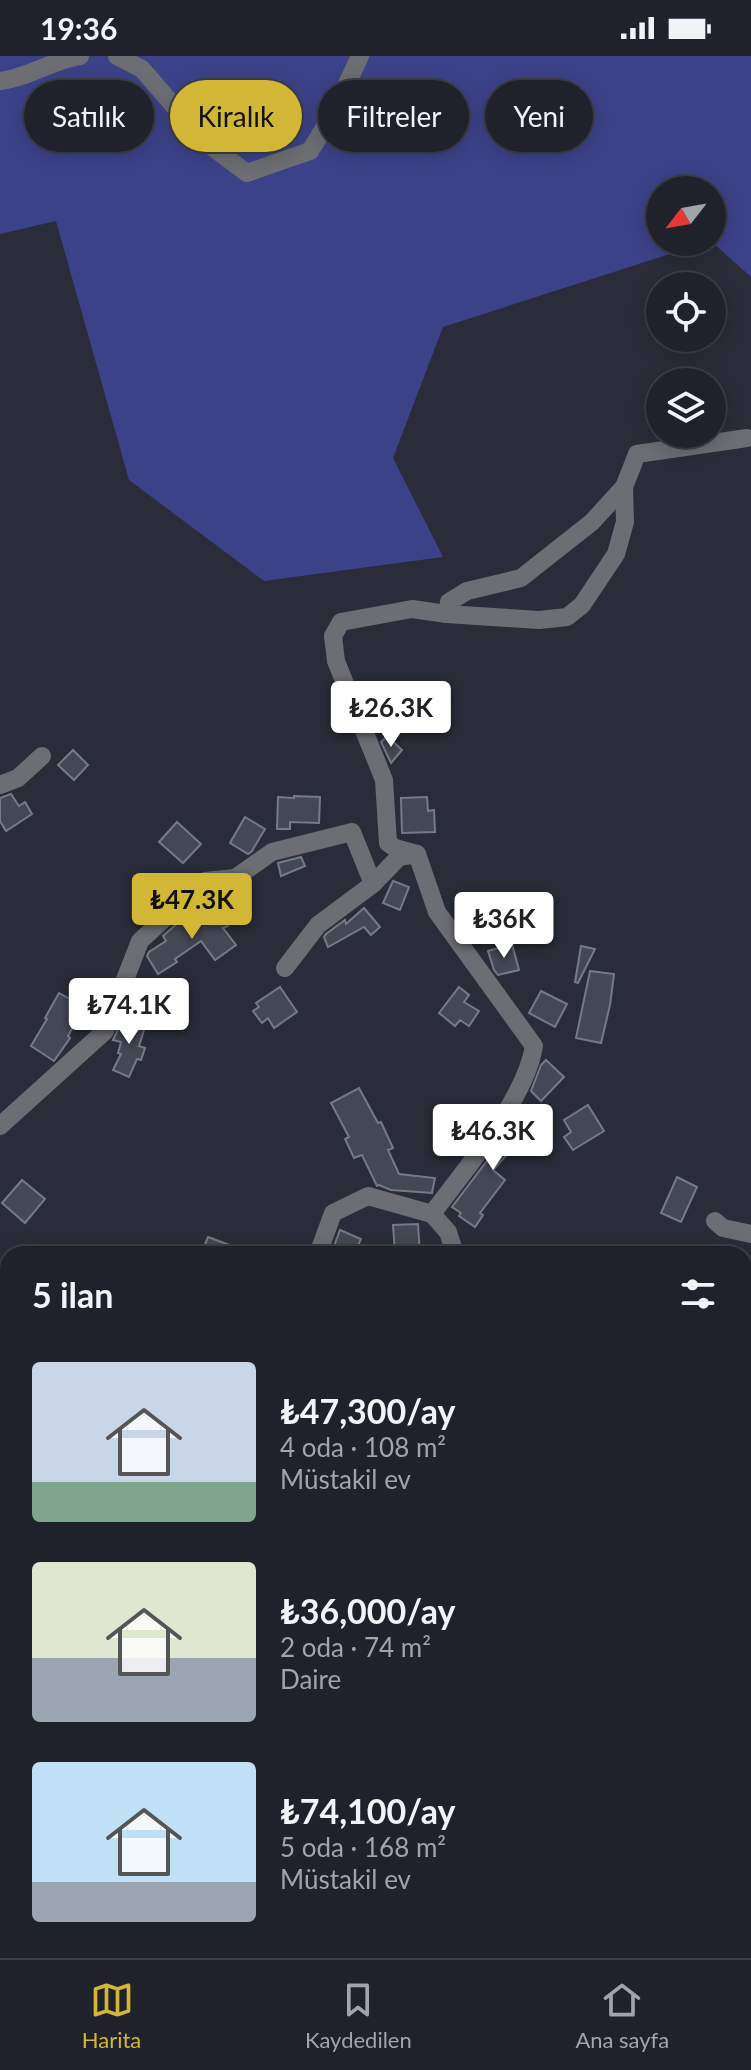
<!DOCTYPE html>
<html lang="tr">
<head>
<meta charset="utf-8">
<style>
	body { margin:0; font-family:Lato,sans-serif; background:#282a33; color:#f1f3f6; height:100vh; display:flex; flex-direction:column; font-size:30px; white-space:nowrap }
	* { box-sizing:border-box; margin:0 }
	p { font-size:26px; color:#a2a4a9 }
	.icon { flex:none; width:44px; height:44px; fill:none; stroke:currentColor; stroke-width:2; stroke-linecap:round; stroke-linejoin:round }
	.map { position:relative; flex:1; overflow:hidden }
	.details { position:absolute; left:0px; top:1190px; width:752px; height:712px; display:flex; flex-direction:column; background:#20222b; border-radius:24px 24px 0 0; box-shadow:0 4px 20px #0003,0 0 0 2px #3d3f47 }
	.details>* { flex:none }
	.banner { position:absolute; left:24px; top:24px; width:704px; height:72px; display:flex; gap:16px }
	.needle { width:52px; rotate:239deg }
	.tools { position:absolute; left:646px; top:120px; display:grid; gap:16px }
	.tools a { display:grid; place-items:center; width:80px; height:80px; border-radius:50%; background:#20222b; box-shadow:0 4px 20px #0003,0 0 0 2px #3d3f47; font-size:40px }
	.price { position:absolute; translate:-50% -68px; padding:0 18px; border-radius:8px; background:#fff; color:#222; font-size:26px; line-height:52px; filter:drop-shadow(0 2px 4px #0008) }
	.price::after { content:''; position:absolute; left:50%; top:48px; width:24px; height:18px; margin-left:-12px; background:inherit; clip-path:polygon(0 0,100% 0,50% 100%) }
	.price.selected { background:#d2b736; color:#111 }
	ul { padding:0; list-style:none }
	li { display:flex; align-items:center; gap:24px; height:200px; padding:0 32px }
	li span { display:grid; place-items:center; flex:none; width:224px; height:160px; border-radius:8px; color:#555 }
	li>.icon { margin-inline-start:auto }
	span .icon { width:96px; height:96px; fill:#fffc; stroke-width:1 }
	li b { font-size:34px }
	h2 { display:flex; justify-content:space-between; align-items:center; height:96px; padding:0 32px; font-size:34px }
	.tag { padding:0 28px; border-radius:36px; background:#20222b; box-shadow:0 4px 20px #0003,0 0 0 2px #3d3f47; font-size:28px; line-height:72px }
	.tag.selected { background:#d2b736; color:#111 }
	.status { display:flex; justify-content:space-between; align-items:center; height:56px; padding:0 40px; background:#20222b; direction:ltr }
	.status svg { height:22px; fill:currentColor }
	.dock { display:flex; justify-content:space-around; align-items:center; height:112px; border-top:2px solid #3d3f47; background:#20222b; font-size:22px; color:#a2a4a9 }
	.dock a { display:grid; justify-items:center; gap:4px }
	.dock .selected { color:#d2b736 }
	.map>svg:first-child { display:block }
	.green { fill:#3c4288 }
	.building { fill:#444754; stroke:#767988; stroke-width:2 }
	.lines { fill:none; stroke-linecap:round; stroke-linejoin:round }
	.minor { stroke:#6c6e74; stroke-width:18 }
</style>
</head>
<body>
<div class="status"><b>19:36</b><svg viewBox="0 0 49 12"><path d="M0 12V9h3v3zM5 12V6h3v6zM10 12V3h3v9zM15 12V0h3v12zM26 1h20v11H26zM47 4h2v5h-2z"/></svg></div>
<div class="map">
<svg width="751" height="1902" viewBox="0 0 751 1902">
	<rect width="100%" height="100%" fill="#2a2d39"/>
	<polygon class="green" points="0,0 751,0 751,221 712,186 712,134 660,134 660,186 707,186 443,271 393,402 443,501 264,525 129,424 56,165 0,178"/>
	<g class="building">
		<polygon points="387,680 402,694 391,707 381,686"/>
		<polygon points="73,694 88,709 74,724 58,709"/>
		<polygon points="11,738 19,750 25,746 32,758 6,775 0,765 0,742"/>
		<polygon points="294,740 320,741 319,767 290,766 290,773 277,773 278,741 294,742"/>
		<polygon points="427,741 428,755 434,754 435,776 402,777 401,742"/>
		<polygon points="245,761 265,773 252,795 248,798 230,787"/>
		<polygon points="177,766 201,788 183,807 159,786"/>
		<polygon points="301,801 305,810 281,820 278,807"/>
		<polygon points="393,825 409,831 400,854 383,847"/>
		<polygon points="364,852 380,871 371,879 364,871 328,891 324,881 326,878 345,864 346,868"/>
		<polygon points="216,853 228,870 223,872 236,889 215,904 201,885 175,903 177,906 158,918 147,900 149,896 166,885 163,880 181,864 187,873"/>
		<polygon points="512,888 519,914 498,919 494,914 488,895"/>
		<polygon points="581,890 595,893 578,927 575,926"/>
		<polygon points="590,915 614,918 610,949 601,987 576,982"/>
		<polygon points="280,931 297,956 274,972 268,962 262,967 253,955 259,951 256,947"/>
		<polygon points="459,931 469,939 464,946 479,955 469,970 460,964 455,970 439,957"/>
		<polygon points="541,935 567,948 555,971 529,957"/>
		<polygon points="59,937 84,951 68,980 70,982 54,1005 31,990 47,963 45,962"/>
		<polygon points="123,962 146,968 139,990 145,992 141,1004 137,1003 129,1021 113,1014 121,998 118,997 121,986 113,984"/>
		<polygon points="546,1004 564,1021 541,1045 531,1035 541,1009"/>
		<polygon points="359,1032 378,1067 381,1066 393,1092 388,1094 399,1118 435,1122 432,1137 391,1134 379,1129 377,1130 362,1099 354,1102 345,1083 349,1081 331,1047"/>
		<polygon points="588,1049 604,1075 573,1094 564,1081 571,1076 564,1064"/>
		<polygon points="522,1053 536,1065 528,1075 534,1081 523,1094 517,1088 493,1114 505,1124 480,1157 483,1159 475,1171 459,1160 461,1157 452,1151 502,1085"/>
		<polygon points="677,1121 697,1131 681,1166 661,1157"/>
		<polygon points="22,1124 45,1143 25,1167 2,1147"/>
		<polygon points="418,1168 420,1198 395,1198 393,1169"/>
		<polygon points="340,1174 361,1183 354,1198 331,1198"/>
		<polygon points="208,1181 251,1197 251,1198 201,1198"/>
	</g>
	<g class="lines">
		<g class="minor">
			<polyline points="117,0 142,13 204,85 247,117 310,95 334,56 360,0"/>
			<path d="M0,25C28,22 52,4 80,0"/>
			<polyline points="447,558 449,546 467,535 521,522 592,466 624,431 637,398 747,382"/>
			<polyline points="0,729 18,722 42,700"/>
			<polyline points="417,798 395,792 388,787 384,724 336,605 333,580 341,566 412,553 447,558 539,564 567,561 582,549 616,498 625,466 624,431"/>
			<path d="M373,828L399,801L417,798L437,856L534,990C525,1045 465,1113 432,1158"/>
			<polyline points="0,1070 105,975 140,885 205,825 235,822 272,796 352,776 373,828 318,869 285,912"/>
			<polyline points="715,1165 723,1172 751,1178"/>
			<polyline points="318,1198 333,1157 368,1140 432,1158 448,1176 455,1198"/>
			<polyline points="744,1373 751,1360"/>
			<polyline points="0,1508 8,1507"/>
			<polyline points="744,1676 751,1670"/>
			<polyline points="0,1704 8,1706"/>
			<polyline points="0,1790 8,1784"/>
			<polyline points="560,1894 560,1902"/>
			<polyline points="114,1902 121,1894"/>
			<polyline points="278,1902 288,1894"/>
		</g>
	</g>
</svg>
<div class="tools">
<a><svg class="needle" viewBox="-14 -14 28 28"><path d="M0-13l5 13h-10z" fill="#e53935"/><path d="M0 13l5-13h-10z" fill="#a2a4a9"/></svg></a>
<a><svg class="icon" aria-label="locate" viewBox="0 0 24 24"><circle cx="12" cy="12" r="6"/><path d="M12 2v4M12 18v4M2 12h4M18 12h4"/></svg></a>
<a><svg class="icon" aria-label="layers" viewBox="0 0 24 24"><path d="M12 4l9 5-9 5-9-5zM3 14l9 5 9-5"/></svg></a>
</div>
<b class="price" style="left:391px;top:693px">₺26.3K</b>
<b class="price selected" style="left:192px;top:885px">₺47.3K</b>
<b class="price" style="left:504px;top:904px">₺36K</b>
<b class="price" style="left:129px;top:990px">₺74.1K</b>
<b class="price" style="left:493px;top:1116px">₺46.3K</b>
<div class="banner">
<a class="tag">Satılık</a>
<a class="tag selected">Kiralık</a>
<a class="tag">Filtreler</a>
<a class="tag">Yeni</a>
</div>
<section class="details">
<h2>5 ilan<svg class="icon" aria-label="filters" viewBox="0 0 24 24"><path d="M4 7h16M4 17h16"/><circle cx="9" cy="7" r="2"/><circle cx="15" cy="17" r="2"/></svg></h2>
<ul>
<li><span style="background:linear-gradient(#c9d6e8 75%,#7fa58c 0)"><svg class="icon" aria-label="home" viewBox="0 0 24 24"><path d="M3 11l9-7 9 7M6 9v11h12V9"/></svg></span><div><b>₺47,300/ay</b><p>4 oda · 108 m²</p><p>Müstakil ev</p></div></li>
<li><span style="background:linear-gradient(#dfe7d0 60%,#9aa5b1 0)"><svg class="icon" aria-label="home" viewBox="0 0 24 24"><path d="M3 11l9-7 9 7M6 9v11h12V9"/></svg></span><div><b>₺36,000/ay</b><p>2 oda · 74 m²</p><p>Daire</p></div></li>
<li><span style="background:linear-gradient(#bfe0f5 75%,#9aa5b1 0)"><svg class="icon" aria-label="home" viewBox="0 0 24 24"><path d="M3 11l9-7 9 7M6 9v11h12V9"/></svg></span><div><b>₺74,100/ay</b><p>5 oda · 168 m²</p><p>Müstakil ev</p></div></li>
</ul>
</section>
</div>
<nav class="dock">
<a class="selected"><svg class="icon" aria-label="map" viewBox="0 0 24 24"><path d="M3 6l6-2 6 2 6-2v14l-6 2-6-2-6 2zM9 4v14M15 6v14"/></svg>Harita</a>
<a><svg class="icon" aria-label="saved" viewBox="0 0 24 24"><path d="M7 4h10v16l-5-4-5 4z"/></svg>Kaydedilen</a>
<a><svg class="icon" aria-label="home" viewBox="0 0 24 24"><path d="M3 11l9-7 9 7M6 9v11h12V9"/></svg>Ana sayfa</a>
</nav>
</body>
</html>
